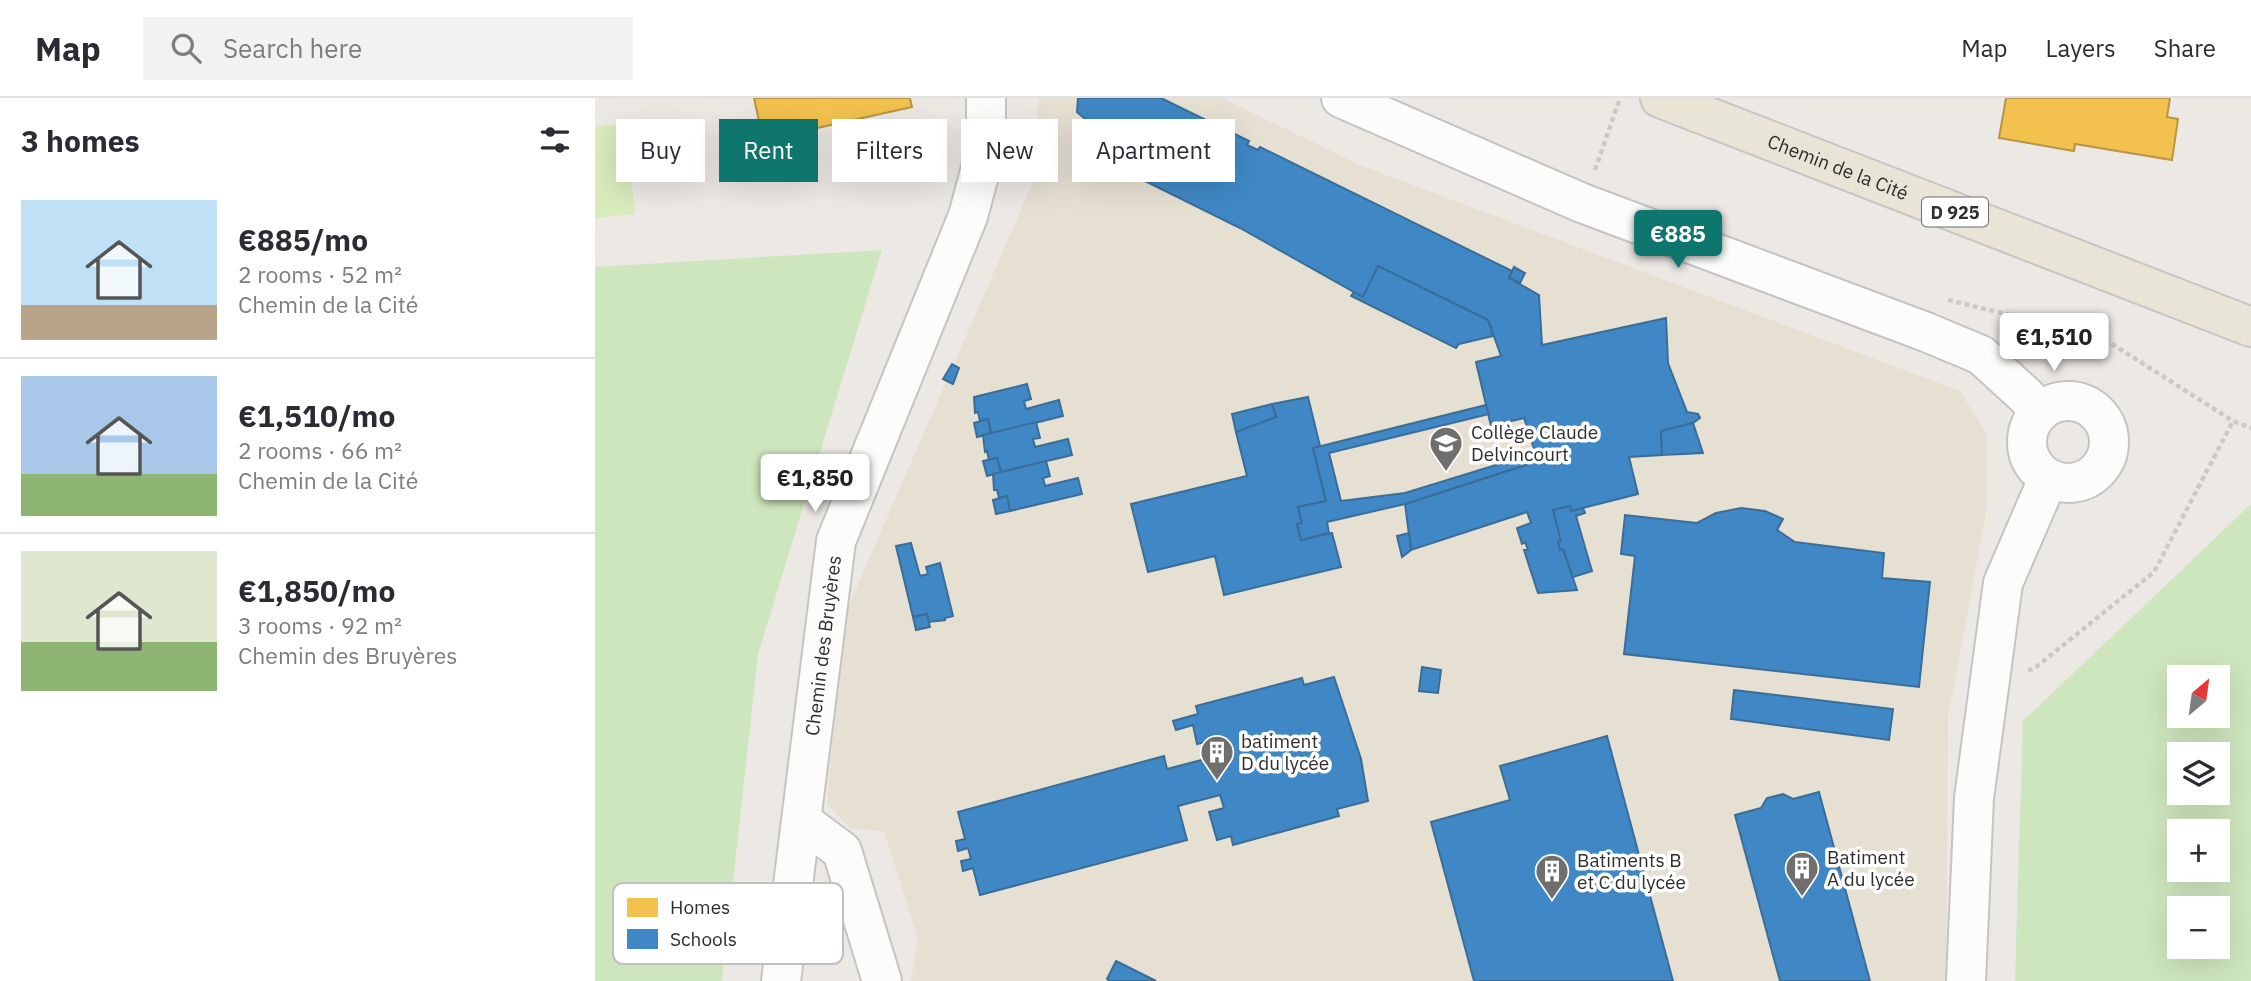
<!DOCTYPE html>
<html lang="en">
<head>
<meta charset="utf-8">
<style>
	body { margin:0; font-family:"IBM Plex Sans",sans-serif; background:#f2f2f3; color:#2b2b33; height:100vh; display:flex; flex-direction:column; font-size:26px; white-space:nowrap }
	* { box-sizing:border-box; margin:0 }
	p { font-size:23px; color:#7c7c81 }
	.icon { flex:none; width:38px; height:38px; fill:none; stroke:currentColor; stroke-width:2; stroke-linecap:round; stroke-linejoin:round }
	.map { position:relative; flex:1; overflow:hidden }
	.details { display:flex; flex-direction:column; background:#fff; width:595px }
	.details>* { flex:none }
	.guide { position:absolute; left:21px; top:21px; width:665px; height:63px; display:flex; gap:14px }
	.needle { width:46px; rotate:29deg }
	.buttons { position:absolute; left:1572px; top:567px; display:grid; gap:14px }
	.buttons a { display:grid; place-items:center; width:63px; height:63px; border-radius:0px; background:#fff; box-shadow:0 7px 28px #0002; font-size:35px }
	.price { position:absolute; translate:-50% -60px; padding:0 16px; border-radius:7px; background:#fff; color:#222; font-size:23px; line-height:46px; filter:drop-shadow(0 2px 4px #0008) }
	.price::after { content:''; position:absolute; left:50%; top:42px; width:21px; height:16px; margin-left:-10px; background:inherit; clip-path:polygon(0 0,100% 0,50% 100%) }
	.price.current { background:#0f766e; color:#fff }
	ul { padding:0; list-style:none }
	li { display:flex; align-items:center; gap:21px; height:175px; padding:0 21px }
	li+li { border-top:2px solid #e1e1e2 }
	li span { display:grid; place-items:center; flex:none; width:196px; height:140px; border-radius:0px; color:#555 }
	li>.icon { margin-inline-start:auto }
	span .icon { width:84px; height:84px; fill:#fffc; stroke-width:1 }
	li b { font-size:30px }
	h2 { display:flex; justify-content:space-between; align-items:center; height:84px; padding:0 21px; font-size:30px }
	.tag { padding:0 24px; border-radius:0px; background:#fff; box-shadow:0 7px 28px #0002; font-size:24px; line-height:63px }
	.tag.current { background:#0f766e; color:#fff }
	header { display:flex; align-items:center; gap:42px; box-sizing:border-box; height:98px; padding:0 35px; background:#fff; border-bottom:2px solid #e1e1e2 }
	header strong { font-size:33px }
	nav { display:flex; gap:38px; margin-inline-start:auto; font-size:24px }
	.search { width:490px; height:63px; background:#f2f2f3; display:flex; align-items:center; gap:18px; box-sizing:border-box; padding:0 24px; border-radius:0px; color:#7c7c81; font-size:26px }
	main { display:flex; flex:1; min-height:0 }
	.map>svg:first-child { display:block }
	.education { fill:#e6e0d3 }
	.green { fill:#cee6be; fill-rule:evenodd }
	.pitch { fill:#d9eabb }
	.homes { fill:#f2c14e; stroke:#b79544; stroke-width:2 }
	.schools { fill:#3f88c5; stroke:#3a6d98; stroke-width:2 }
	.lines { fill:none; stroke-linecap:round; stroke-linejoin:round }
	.minor-casing { stroke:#c5c4c5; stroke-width:42 }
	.major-casing { stroke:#c6c5c4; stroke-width:42 }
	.path { stroke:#c9c9c8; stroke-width:4.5; stroke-dasharray:5 3.5; stroke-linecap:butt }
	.minor { stroke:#fcfcfb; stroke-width:38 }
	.major { stroke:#e8e4d6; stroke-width:38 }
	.labels { text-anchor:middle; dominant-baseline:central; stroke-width:7; stroke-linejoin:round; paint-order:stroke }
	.shield { fill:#fff; stroke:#6d6d6d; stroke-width:2 }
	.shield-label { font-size:18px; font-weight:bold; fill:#2e2e2e }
	.street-label { font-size:19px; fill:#2e2e2e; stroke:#fff }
	.poi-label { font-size:19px; fill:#2e2e2e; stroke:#fff; text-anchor:start }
	.key { fill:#fff; stroke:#c0c0c0; stroke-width:2 }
	.key-label { font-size:19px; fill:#2e2e2e }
</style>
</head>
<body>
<header>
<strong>Map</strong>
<div class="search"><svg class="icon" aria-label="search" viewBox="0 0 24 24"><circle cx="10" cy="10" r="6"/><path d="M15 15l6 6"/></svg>Search here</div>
<nav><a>Map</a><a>Layers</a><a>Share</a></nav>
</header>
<main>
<section class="details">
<h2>3 homes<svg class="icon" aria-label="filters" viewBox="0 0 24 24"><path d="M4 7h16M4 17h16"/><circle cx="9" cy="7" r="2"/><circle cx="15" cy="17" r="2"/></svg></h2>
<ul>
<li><span style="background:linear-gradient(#bfe0f5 75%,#b9a48a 0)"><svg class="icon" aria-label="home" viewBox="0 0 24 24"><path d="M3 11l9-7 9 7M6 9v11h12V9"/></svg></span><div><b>€885/mo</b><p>2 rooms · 52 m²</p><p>Chemin de la Cité</p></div></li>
<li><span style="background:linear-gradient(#a9c7e8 70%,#8fb573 0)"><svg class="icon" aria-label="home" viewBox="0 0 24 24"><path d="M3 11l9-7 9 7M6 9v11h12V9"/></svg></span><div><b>€1,510/mo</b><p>2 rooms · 66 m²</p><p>Chemin de la Cité</p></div></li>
<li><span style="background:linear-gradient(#dfe7d0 65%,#8fb573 0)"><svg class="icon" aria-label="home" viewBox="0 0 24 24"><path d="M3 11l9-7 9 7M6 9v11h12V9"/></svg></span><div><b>€1,850/mo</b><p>3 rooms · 92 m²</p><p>Chemin des Bruyères</p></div></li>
</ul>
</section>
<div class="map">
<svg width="1656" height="883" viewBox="0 0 1656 883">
	<rect width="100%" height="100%" fill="#ece8e4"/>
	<polygon class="education" points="444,0 627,0 767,68 1365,293 1391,335 1391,415 1353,619 1351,883 316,883 323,841 289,733 256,731 232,706 247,523 439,82"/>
	<g class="green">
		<polygon points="287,152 163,556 127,883 0,883 0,169"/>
		<path d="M1656,406V883H1420L1428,623ZM1584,579H1622V618H1584ZM1584,656H1622V695H1584ZM1584,733H1622V772H1584ZM1584,810H1622V849H1584Z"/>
	</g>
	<polygon class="pitch" points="31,26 40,116 0,120 0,29"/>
	<g class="homes">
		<polygon points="159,0 315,0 317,9 168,42"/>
		<polygon points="1411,0 1575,0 1572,19 1583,21 1577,62 1480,46 1479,53 1404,40"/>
	</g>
	<g class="schools">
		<polygon points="483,0 566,0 654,43 652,47 663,52 665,49 917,173 914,180 944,197 947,247 1071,220 1073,265 1092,314 1103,316 1105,320 1098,325 1066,333 1067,357 1034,359 1043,396 976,413 975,408 958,412 966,443 963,444 965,452 968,451 982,492 943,495 929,452 933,452 930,444 927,446 922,430 936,425 932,414 816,452 810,406 943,363 929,320 896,328 881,264 906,258 893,222 783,168 768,199 645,130 550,83 564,54 550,47 545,55 513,40 482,14"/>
		<polygon points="783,168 893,222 898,238 864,246 861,250 756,198 759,194 768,199"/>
		<polygon points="919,169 930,175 925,185 914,180"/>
		<polygon points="357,266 364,270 358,286 348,281"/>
		<polygon points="432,286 436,301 429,303 431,311 464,302 468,318 396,336 393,321 385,323 383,314 380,315 379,299"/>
		<polygon points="713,299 725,348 718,350 731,403 703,409 707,425 702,426 706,442 737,435 746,469 629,497 620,458 553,474 536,406 652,378 641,334 681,319 677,306"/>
		<polygon points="677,306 681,319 641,334 637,316"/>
		<polygon points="891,307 894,316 734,355 746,403 810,395 940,355 943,363 810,406 732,424 734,435 706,442 702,426 707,425 703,409 731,403 718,350"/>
		<polygon points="393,321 396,336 382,339 379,325"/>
		<polygon points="441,324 445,340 438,341 440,349 473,341 477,357 406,374 402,360 394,362 392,353 390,354 388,337"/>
		<polygon points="1098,325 1108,355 1067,357 1066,333"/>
		<polygon points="402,360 406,374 392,378 388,363"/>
		<polygon points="451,363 455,378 448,380 450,388 483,380 487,396 415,413 412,398 404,400 402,392 399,392 398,376"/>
		<polygon points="412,398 415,413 401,416 398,402"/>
		<polygon points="975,408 976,413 988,410 990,415 981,418 997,473 978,479 968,451 965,452 963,444 966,443 958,412"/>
		<polygon points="1146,410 1170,413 1188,421 1182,432 1200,444 1289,455 1287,480 1335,484 1324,589 1029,556 1040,458 1026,456 1030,417 1102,425 1121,415"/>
		<polygon points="814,435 816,452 807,459 802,438"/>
		<polygon points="316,445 325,478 333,476 331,469 345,465 358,518 350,520 350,522 334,524 332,516 318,519 301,448"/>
		<polygon points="332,516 335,529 321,532 318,519"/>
		<polygon points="827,569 846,572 843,595 824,593"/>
		<polygon points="739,579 766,661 773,703 742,711 744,718 638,747 636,738 622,742 614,714 629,710 625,697 583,708 592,742 385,797 378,770 368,773 366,763 376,761 373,750 363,753 361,743 370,741 363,714 569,658 572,671 614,660 610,644 602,646 598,627 581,632 578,623 603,616 601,608 707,580 709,587"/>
		<polygon points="1139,592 1298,611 1294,642 1136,621"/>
		<polygon points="1012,638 1078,883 879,883 836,724 915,702 905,668"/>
		<polygon points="1224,694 1275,883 1185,883 1140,717 1166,710 1172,700 1188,696 1198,701"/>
		<polygon points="521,863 561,883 515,883 512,881"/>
	</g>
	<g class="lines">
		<defs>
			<g id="minor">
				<polyline points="746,0 987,105 1331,234 1386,257 1432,299 1443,314"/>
				<circle cx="1473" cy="344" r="41"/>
				<polyline points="207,723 247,753 287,883"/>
				<path id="s1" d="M186,883L241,443L373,118L391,51V0"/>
				<polyline points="1371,883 1379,700 1408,485 1453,381"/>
			</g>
			<g id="major">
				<path id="s2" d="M1065,0L1656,229"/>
			</g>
		</defs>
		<use href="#minor" class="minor-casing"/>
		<use href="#major" class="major-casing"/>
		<g class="path">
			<polyline points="1000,72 1025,0"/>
			<polyline points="1353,202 1506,239 1638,323 1656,330"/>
			<polyline points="1433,573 1441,569 1559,474 1638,323"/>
		</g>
		<use href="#minor" class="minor"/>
		<use href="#major" class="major"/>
	</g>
	<defs>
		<symbol id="school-pin" viewBox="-11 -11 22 30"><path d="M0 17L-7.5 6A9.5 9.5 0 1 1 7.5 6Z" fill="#706f6e" stroke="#fff"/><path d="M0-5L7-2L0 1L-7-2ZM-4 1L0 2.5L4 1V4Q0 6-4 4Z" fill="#fff"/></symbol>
		<symbol id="building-pin" viewBox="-11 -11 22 30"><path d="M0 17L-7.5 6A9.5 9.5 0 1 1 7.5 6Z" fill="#706f6e" stroke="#fff"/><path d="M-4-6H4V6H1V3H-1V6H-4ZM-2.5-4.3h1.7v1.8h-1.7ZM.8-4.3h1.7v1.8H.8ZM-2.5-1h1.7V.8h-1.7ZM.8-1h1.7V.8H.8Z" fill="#fff"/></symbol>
	</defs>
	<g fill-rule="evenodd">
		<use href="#school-pin" x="832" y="326" width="38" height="52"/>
		<use href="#building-pin" x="603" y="635" width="38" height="52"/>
		<use href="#building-pin" x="1188" y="751" width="38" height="52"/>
		<use href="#building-pin" x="938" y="754" width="38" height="52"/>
	</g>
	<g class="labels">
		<rect class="shield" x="1327" y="99.5" width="66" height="29" rx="5"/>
		<g class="shield-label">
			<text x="1360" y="114">D 925</text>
		</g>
		<g class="street-label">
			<text stroke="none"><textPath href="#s2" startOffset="191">Chemin de la Cité</textPath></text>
			<text stroke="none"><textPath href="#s1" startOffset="338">Chemin des Bruyères</textPath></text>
		</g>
		<g class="poi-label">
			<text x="876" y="334">Collège Claude<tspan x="876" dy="22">Delvincourt</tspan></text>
			<text x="646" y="643">batiment<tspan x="646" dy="22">D du lycée</tspan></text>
			<text x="1232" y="759">Batiment<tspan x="1232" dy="22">A du lycée</tspan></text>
			<text x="982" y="762">Batiments B<tspan x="982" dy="22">et C du lycée</tspan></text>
		</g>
	</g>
	<rect x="18" y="785" width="230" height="81" rx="10" class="key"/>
	<rect x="32" y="800" width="31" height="19" fill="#f2c14e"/>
	<rect x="32" y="831" width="31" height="20" fill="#3f88c5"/>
	<g class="key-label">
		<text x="75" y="816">Homes</text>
		<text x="75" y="848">Schools</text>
	</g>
</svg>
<div class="buttons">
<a><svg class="needle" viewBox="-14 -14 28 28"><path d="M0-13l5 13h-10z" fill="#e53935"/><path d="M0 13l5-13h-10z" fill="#7c7c81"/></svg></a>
<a><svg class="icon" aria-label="layers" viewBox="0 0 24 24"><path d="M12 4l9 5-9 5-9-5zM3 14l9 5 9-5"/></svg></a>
<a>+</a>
<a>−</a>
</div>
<b class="price current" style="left:1083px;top:172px">€885</b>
<b class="price" style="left:1459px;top:275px">€1,510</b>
<b class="price" style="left:220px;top:416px">€1,850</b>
<div class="guide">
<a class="tag">Buy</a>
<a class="tag current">Rent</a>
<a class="tag">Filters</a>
<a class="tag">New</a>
<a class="tag">Apartment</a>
</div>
</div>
</main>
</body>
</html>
